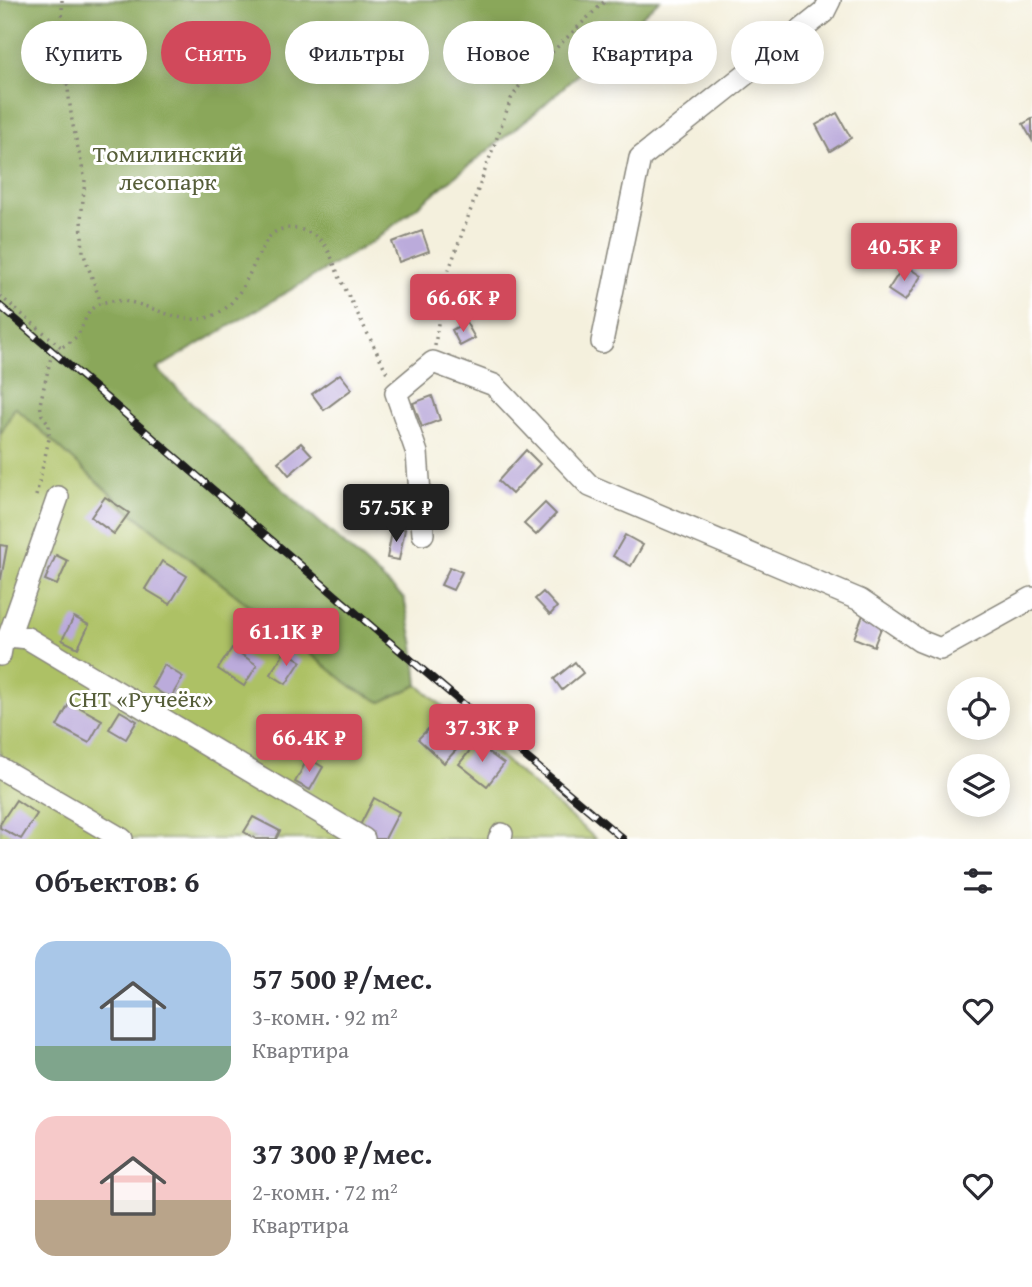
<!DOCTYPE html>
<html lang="ru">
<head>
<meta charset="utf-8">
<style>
	body { margin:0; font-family:"Gentium Book Plus",serif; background:#f2f2f3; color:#2b2b33; height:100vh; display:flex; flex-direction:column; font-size:26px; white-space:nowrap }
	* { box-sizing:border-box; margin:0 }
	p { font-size:23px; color:#7c7c81 }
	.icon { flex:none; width:38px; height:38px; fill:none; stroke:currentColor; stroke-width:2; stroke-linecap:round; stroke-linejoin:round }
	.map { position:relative; height:839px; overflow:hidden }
	.side { display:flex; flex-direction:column; background:#fff; flex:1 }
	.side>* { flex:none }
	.guide { position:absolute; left:21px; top:21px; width:990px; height:63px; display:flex; gap:14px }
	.controls { position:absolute; left:947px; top:677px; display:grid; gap:14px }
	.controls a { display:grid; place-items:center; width:63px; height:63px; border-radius:50%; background:#fff; box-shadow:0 4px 18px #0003; font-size:35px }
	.price { position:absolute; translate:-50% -60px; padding:0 16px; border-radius:7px; background:#d1495b; color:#fff; font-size:23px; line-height:46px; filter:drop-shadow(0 2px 4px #0008) }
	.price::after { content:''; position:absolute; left:50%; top:42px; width:21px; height:16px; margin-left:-10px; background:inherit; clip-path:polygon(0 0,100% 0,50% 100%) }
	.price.on { background:#222; color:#fff }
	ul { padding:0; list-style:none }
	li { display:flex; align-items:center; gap:21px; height:175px; padding:0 35px }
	li span { display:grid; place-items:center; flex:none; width:196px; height:140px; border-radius:21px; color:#555 }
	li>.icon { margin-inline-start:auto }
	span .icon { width:84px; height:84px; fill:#fffc; stroke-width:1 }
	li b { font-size:30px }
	h2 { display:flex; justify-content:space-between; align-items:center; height:84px; padding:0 35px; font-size:30px }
	.tag { padding:0 24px; border-radius:32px; background:#fff; box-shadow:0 4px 18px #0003; font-size:24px; line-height:63px }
	.tag.on { background:#d1495b; color:#fff }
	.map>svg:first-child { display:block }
	.green { fill:#adc165; stroke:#646e40; stroke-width:2 }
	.forest { fill:#8aa75a; stroke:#53623b; stroke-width:2 }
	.building { fill:#bbabdb }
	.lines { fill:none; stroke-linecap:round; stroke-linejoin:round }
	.minor-casing { stroke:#88867c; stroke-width:24 }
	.path { stroke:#88867c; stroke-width:3.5; stroke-dasharray:2 5; stroke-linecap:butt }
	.minor { stroke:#fff; stroke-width:21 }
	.rail-casing { stroke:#1c1c1c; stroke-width:8 }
	.rail { stroke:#fff; stroke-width:5; stroke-dasharray:16; stroke-linecap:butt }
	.labels { text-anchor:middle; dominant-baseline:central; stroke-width:6; stroke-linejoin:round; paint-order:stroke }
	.park-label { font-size:24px; fill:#565e39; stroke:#fff }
</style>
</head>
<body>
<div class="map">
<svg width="1032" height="839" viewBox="0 0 1032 839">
	<rect width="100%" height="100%" fill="#fff"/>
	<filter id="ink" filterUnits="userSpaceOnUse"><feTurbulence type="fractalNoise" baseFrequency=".0143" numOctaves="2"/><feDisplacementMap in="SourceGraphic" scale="14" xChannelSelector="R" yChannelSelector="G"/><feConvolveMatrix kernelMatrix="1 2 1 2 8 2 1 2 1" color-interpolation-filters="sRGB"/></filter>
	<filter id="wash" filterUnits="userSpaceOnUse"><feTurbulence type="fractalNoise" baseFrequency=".00686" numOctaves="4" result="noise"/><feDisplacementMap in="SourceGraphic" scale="28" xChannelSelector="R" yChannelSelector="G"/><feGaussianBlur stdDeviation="1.57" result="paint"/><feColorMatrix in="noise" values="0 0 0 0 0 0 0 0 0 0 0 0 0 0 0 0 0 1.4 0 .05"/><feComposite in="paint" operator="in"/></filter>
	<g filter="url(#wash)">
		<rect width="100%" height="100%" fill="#f4f0dd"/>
		<polygon class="green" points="15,407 126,508 352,687 381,702 418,685 596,839 0,839 0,435"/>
		<polygon class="forest" points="0,0 660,0 535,113 375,240 157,369 259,468 404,598 414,645 418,685 381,702 352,687 126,508 15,407 0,435"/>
		<g id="blocks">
			<g class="building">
				<polygon points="837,113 851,138 830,151 816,125"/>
				<polygon points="1032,119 1032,140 1023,124"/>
				<polygon points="422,231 429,251 399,262 392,242"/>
				<polygon points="904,265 921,276 905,301 888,290"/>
				<polygon points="466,322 475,338 460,346 452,330"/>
				<polygon points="340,374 352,389 324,410 312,394"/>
				<polygon points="432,396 440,420 422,427 413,403"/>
				<polygon points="301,443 312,455 289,475 278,462"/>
				<polygon points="526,450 540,464 512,494 498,481"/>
				<polygon points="105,497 129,513 114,534 91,517"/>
				<polygon points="365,498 386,516 375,529 354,510"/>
				<polygon points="545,503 556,514 536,535 524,524"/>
				<polygon points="393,527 405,529 399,560 387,558"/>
				<polygon points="625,535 643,545 631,566 613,556"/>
				<polygon points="0,545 7,546 1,579 0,579"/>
				<polygon points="56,555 68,561 57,585 45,580"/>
				<polygon points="162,561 187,576 170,604 145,589"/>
				<polygon points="450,567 462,572 453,590 441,585"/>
				<polygon points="543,592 557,607 550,615 535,599"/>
				<polygon points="863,615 883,623 874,646 854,638"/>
				<polygon points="74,617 89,625 78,648 62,640"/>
				<polygon points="232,648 257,665 244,686 218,669"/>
				<polygon points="285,651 301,661 286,684 270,674"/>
				<polygon points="575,662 583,673 562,690 554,679"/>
				<polygon points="164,665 183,677 170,699 152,687"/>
				<polygon points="70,702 102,720 89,743 57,726"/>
				<polygon points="120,711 137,721 126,739 109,729"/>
				<polygon points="433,724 458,748 444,763 418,739"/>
				<polygon points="476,743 504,764 487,786 459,764"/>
				<polygon points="308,758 323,767 310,790 295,782"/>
				<polygon points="374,798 399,812 385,839 373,839 357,831"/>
				<polygon points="16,800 37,814 21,839 0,828 0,824"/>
				<polygon points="253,817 280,831 276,839 256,839 244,832"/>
			</g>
		</g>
	</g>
	<g filter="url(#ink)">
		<use href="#blocks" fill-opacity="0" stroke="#88867c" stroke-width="2"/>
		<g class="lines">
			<defs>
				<g id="minor">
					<polyline points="602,342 640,158 824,12 830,0"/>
					<polyline points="423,534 417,453 396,393 433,362 494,385 590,486 860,600 920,641 940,649 1032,598"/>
					<polyline points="9,636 27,638 364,839"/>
					<polyline points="0,655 2,644 9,636 58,497"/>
					<polyline points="0,768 122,839"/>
					<polyline points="499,839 502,834"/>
				</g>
			</defs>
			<use href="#minor" class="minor-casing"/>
			<g class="path">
				<polyline points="62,0 63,50 72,121 85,180 81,219 83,252 101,303"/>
				<polyline points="0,296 61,347"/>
				<polyline points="435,346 443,286 511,99 524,79 606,0"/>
				<path d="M36,496L49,439V424L42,415L40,404L52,353C59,348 69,344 75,338C84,329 85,310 99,304C137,289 175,331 212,316C243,304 250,266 267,240C279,221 308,227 322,242C331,251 335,269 341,280C356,312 373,343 388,375"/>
			</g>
			<use href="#minor" class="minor"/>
			<defs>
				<polyline id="rail" points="0,306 385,638 623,839"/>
			</defs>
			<use href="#rail" class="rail-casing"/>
			<use href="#rail" class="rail"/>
		</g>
	</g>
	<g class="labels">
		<g class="park-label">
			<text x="168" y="153">Томилинский<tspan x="168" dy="28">лесопарк</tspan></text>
			<text x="141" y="698">СНТ «Ручеёк»</text>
		</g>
	</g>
</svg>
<div class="controls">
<a><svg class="icon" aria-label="locate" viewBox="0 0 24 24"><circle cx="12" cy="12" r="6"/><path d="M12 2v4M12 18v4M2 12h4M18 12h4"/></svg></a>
<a><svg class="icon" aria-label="layers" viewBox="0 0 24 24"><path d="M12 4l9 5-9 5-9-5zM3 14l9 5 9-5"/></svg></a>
</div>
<b class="price" style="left:904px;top:283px">40.5K ₽</b>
<b class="price" style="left:463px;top:334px">66.6K ₽</b>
<b class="price on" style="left:396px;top:544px">57.5K ₽</b>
<b class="price" style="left:286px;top:668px">61.1K ₽</b>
<b class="price" style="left:482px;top:764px">37.3K ₽</b>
<b class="price" style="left:309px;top:774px">66.4K ₽</b>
<div class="guide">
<a class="tag">Купить</a>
<a class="tag on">Снять</a>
<a class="tag">Фильтры</a>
<a class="tag">Новое</a>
<a class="tag">Квартира</a>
<a class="tag">Дом</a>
</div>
</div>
<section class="side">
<h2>Объектов: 6<svg class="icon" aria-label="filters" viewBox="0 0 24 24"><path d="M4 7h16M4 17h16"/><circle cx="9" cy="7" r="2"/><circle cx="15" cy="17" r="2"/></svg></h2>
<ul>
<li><span style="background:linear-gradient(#a9c7e8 75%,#7fa58c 0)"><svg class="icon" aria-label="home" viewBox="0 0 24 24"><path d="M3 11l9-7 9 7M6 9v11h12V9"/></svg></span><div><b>57 500 ₽/мес.</b><p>3-комн. · 92 m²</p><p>Квартира</p></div><svg class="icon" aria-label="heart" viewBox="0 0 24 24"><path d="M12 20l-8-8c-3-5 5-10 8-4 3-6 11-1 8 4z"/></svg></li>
<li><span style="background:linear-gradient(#f6c9c9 60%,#b9a48a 0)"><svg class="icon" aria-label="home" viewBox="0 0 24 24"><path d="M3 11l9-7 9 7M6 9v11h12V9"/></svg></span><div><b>37 300 ₽/мес.</b><p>2-комн. · 72 m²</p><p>Квартира</p></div><svg class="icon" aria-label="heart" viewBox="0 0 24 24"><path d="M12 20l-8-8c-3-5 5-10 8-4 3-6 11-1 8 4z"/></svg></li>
</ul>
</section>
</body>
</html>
